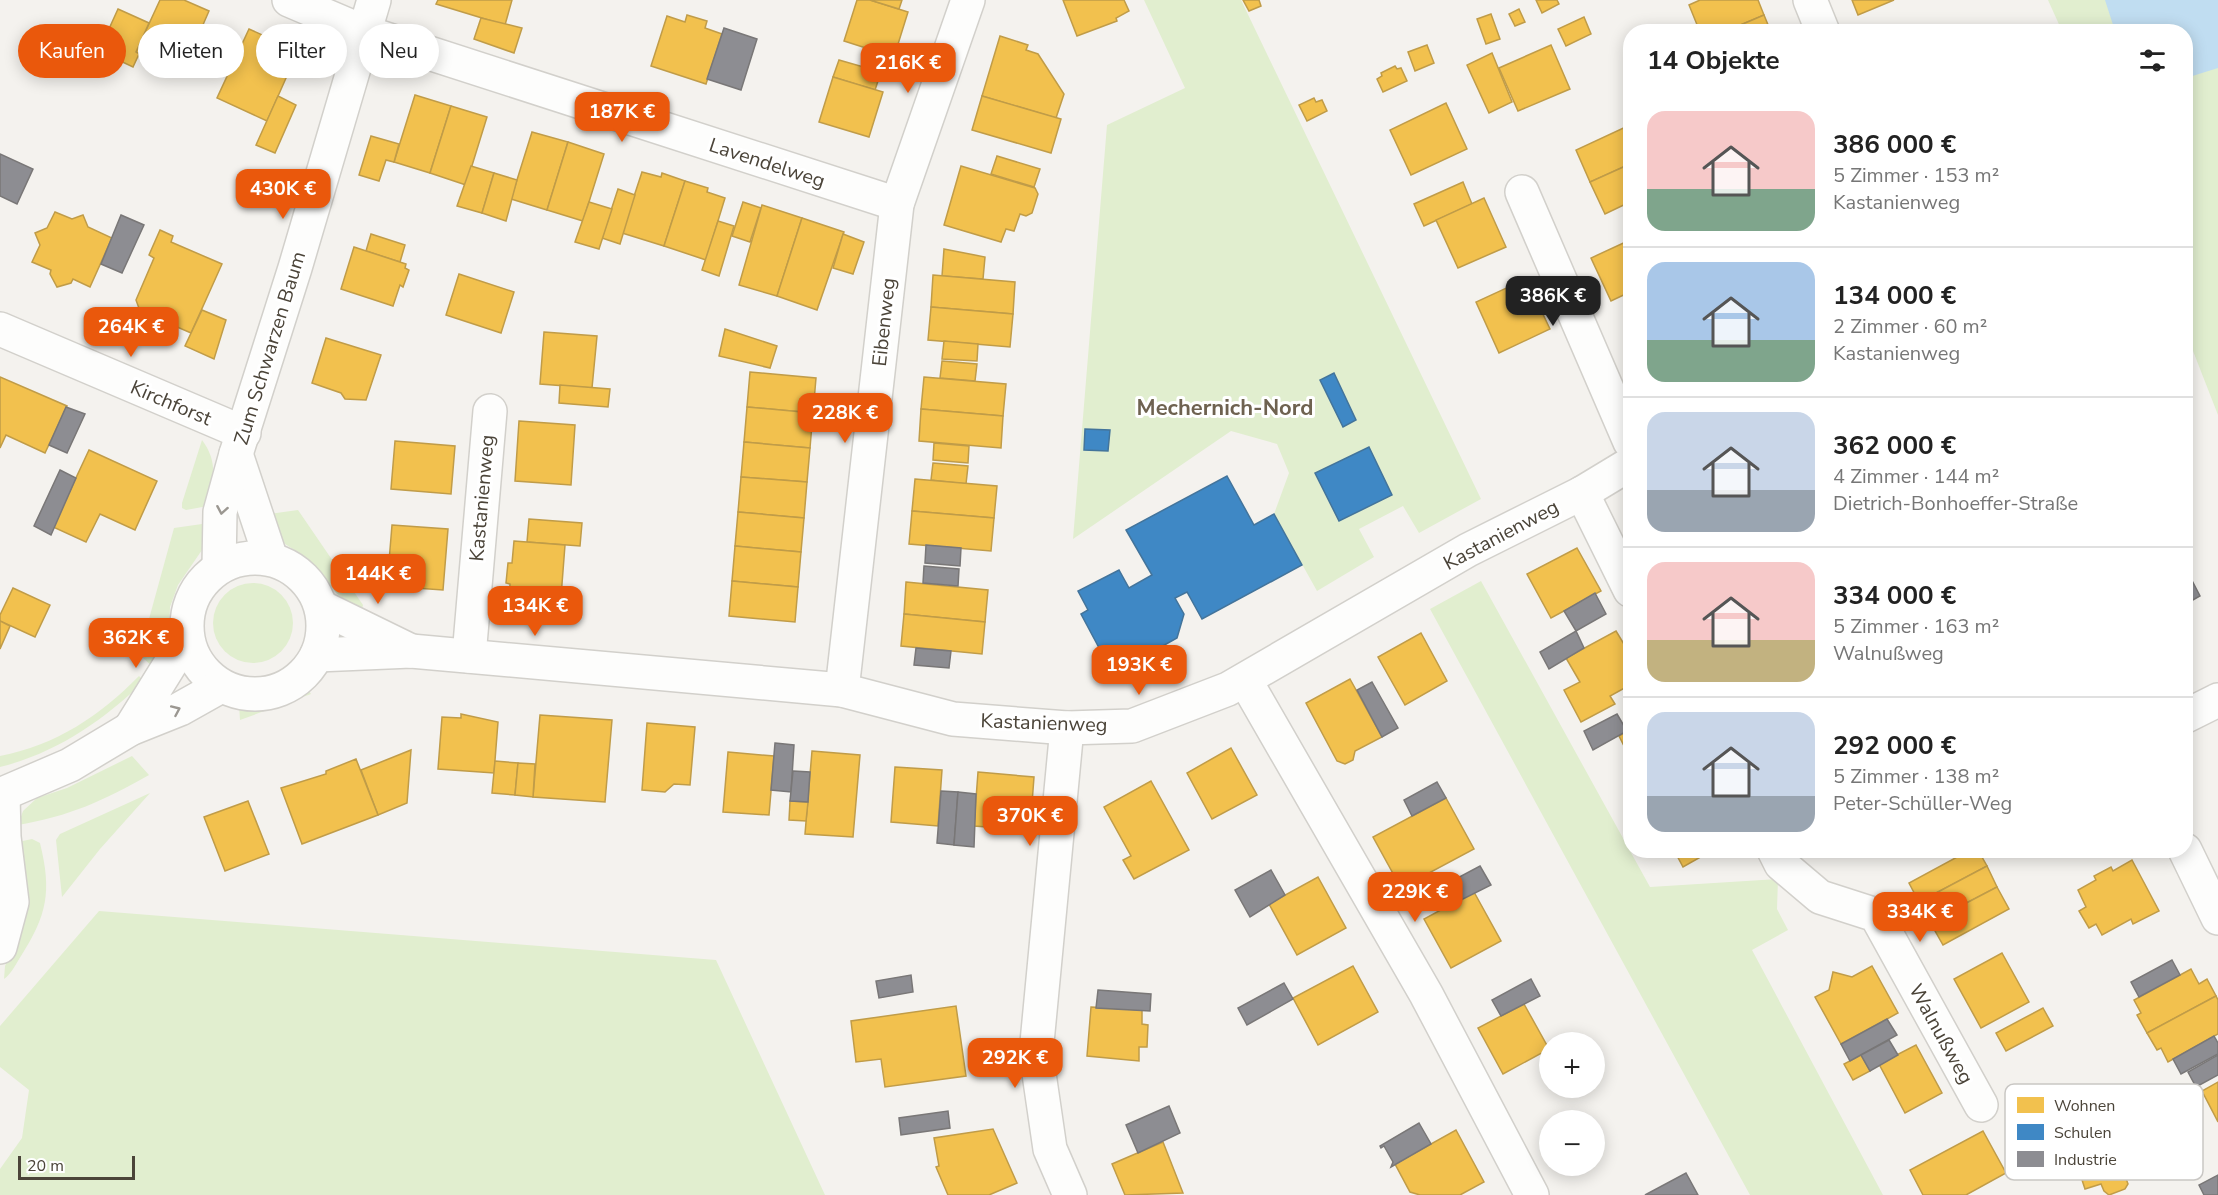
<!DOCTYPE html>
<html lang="de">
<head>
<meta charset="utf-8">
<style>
	body { margin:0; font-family:"Nunito Sans",sans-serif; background:#f2f2f2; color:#222; height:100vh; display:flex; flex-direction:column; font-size:22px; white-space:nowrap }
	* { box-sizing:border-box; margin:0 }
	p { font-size:20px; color:#767676 }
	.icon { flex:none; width:33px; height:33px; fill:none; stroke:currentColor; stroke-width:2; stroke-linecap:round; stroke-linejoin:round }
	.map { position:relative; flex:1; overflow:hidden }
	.details { position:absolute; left:1623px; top:24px; width:570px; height:834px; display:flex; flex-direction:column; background:#fff; border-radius:24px; box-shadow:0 3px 15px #0003 }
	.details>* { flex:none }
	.guide { position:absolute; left:18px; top:24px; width:570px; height:54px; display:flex; gap:12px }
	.fabs { position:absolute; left:1539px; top:1032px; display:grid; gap:12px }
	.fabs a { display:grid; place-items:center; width:66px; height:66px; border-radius:50%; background:#fff; box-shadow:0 3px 15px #0003; font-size:30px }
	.scale { position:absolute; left:18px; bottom:15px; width:117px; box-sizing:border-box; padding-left:6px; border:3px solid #4b4439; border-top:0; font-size:16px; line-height:21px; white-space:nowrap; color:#4b4439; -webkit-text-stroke:4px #fff; paint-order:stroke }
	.price { position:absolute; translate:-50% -51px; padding:0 14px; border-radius:12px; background:#ea580c; color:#fff; font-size:20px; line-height:39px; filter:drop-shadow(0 2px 3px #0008) }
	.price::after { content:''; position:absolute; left:50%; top:36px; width:18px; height:14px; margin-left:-9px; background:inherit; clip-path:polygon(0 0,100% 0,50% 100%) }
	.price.active { background:#222; color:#fff }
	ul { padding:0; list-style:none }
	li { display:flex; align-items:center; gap:18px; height:150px; padding:0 24px }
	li+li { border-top:2px solid #e0e0e0 }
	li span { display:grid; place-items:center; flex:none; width:168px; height:120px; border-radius:18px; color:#555 }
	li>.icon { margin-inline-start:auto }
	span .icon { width:72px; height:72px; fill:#fffc; stroke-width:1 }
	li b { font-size:26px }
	h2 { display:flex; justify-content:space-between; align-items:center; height:72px; padding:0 24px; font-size:26px }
	.tag { padding:0 21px; border-radius:27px; background:#fff; box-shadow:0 3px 15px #0003; font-size:21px; line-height:54px }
	.tag.active { background:#ea580c; color:#fff }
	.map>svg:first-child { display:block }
	.green { fill:#e1eecf }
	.water { fill:#c0ddf1 }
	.homes { fill:#f2c14e; stroke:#c09c48; stroke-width:1.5 }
	.schools { fill:#3f88c5; stroke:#43749b; stroke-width:1.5 }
	.industry { fill:#8d8d92; stroke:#797777; stroke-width:1.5 }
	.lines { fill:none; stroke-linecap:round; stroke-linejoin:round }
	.minor-casing { stroke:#d2d0cb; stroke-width:36 }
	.minor { stroke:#fdfdfc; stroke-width:33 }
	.oneway { stroke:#9b9791 }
	.labels { text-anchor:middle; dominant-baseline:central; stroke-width:6; stroke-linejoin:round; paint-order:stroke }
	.street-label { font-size:20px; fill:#4b4439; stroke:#fff }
	.quarter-label { font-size:22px; font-weight:bold; fill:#6e6250; stroke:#fff }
	.key { fill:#fff; stroke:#c9c7c4; stroke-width:1.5 }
	.key-label { font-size:16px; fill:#4b4439 }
</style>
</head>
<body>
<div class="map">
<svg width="2218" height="1195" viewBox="0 0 2218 1195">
	<rect width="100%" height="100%" fill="#f4f2ee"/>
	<g class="green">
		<polygon points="1144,0 1241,0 1481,499 1419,533 1403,506 1359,529 1374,557 1317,591 1274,514 1289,473 1277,444 1231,431 1073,539 1107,125 1185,88"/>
		<polygon points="2048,0 2218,0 2218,415 2186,333 2186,32 2062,31"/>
		<path d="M202,440C219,463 213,480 208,506L186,510L182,508V503Z"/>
		<polygon points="298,510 363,605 362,610 338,595 307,558 285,544 269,514"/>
		<polygon points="209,523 202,550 178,585 170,607 169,633 154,668 142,657 141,648 174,528"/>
		<polygon points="1481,581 1650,887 1778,879 1777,909 1788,930 1752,950 1883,1195 1750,1195 1430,609"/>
		<circle cx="253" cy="623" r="40"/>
		<path d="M139,676L144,681C103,721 56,753 0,767V756C56,745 100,716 139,676Z"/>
		<path d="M306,686L311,694L240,720L239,705C264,707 285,701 306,686Z"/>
		<path d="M132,756L149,775C103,801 70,816 18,825L23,811L37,798L67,788Z"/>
		<polygon points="150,793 100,849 62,897 56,840 60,834"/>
		<path d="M32,839L40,843C52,892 47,915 21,956C16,964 11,974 4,979L5,966L19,935L18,842Z"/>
		<polygon points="99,911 716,960 825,1195 0,1195 0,1169 22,1138 29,1090 0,1067 0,1026"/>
	</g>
	<polygon class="water" points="2105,0 2218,0 2218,68 2186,78 2186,32 2115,31"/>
	<g class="homes">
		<polygon points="160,0 184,0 209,11 182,73 136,52"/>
		<polygon points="438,0 512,0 505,25 436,4"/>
		<polygon points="857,0 870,0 908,12 894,57 844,41"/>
		<polygon points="870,0 902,0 899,9"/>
		<polygon points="1063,0 1124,0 1129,11 1116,18 1117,21 1077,36"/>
		<polygon points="1243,0 1259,0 1261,6 1249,11"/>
		<polygon points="1536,0 1557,0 1559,4 1542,13"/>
		<polygon points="1700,0 1758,0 1764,15 1724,32 1700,32 1689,5"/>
		<polygon points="1852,0 1894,0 1858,15"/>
		<polygon points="118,9 149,23 136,52 139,54 133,67 99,51"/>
		<polygon points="1519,9 1525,22 1515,26 1509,14"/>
		<polygon points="1491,14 1500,39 1486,44 1477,19"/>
		<polygon points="687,15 707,21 705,28 722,34 706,84 651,66 667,16 685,22"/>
		<polygon points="1764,15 1771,32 1724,32"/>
		<polygon points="1584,17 1591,34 1566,46 1558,29"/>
		<polygon points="481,18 522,28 514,53 474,39"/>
		<polygon points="249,29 298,51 267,121 217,98"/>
		<polygon points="1000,36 1028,45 1026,50 1038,54 1064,94 1056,118 982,96"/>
		<polygon points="1427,45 1434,63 1415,71 1408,52"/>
		<polygon points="1551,45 1570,89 1518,111 1499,68"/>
		<polygon points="1492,53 1512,102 1489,113 1467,65"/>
		<polygon points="839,60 881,72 875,90 833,77"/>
		<polygon points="1395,66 1397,69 1401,68 1407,81 1383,92 1377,79 1382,76 1381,73"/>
		<polygon points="833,77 883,92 869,137 819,122"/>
		<polygon points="415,95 451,106 430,173 394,162"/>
		<polygon points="278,96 296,105 275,153 256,145"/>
		<polygon points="982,96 1061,119 1051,153 972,130"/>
		<polygon points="1314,98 1316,102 1322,100 1327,111 1307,121 1299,105"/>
		<polygon points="1446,103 1467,149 1411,175 1390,130"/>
		<polygon points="451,106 487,117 466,185 430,173"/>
		<polygon points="1630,125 1630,164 1590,182 1576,150"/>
		<polygon points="532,132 568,142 547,210 511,199"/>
		<polygon points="371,136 399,144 394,162 386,160 379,181 359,175"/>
		<polygon points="568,142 604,154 583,221 547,210"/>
		<polygon points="997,156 1040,169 1034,187 991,174"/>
		<polygon points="1630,164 1630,202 1605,214 1590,182"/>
		<polygon points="471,166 494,173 482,213 457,206"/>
		<polygon points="961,166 1035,188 1038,194 1032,213 1026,216 1020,214 1014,231 1006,229 1001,242 944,225"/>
		<polygon points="642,172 661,177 662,173 685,181 664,246 622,233"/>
		<polygon points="494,173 517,180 506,221 482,213"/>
		<polygon points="685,181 708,188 707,192 725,198 706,260 664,246"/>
		<polygon points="1463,182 1472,204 1424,226 1414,204"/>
		<polygon points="618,189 635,195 620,244 602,238"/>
		<polygon points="1484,198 1506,247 1458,268 1436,220"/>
		<polygon points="589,202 612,209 599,249 575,242"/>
		<polygon points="743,202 761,208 750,242 732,236"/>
		<polygon points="762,205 802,218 777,296 739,285"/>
		<polygon points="55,212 72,219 83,215 88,227 112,238 90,287 73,279 71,283 57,287 50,274 51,270 32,262 40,245 35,233 47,228"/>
		<polygon points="802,218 844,232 817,310 777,296"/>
		<polygon points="718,221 734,226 719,276 702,270"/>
		<polygon points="160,230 173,236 171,242 222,264 191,333 140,311 136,300 154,258 149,255"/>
		<polygon points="371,234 405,245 400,262 366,251"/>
		<polygon points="843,234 864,242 853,274 833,268"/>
		<polygon points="1630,240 1630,292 1611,301 1591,258"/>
		<polygon points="354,247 406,264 405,268 409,270 403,287 400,285 393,306 341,289"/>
		<polygon points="944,249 985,257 983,279 942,276"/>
		<polygon points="459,274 514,292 501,333 446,315"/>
		<polygon points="933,275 1015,282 1013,314 931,307"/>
		<polygon points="1526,279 1550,329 1499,353 1476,302"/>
		<polygon points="931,307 1013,314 1010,347 928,340"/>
		<polygon points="202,310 226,320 214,359 185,346"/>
		<polygon points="725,329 777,346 770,368 719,356"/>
		<polygon points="544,332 597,336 592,388 540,384"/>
		<polygon points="326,338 381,355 366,400 345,399 341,393 312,383"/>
		<polygon points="944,341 978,344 977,361 942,359"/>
		<polygon points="942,361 977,364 975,381 940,378"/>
		<polygon points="750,372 816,378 813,413 747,407"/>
		<polygon points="0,377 67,406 45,453 6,435 0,448"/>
		<polygon points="924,377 1006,384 1003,416 921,409"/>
		<polygon points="560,385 610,389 608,407 559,403"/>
		<polygon points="747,407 813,413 810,448 744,442"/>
		<polygon points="921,409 1003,416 1001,448 919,441"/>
		<polygon points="519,421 575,425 571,485 515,481"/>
		<polygon points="395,441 455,446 451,494 391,489"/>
		<polygon points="744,442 810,448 807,482 741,477"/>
		<polygon points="934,443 969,446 968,463 933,460"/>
		<polygon points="89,450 157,481 135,530 100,514 86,542 53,527"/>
		<polygon points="933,463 968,466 966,484 931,480"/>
		<polygon points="741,477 807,482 804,518 738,512"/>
		<polygon points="915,479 997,486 994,518 912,511"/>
		<polygon points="912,511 994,518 991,551 909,544"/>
		<polygon points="738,512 804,518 801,552 735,546"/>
		<polygon points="529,519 582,523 580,546 527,542"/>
		<polygon points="392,525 448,529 443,590 387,586"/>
		<polygon points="514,541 565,545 560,610 509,605 510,584 506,583 508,563 512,563"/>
		<polygon points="735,546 801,552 798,587 732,581"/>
		<polygon points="1577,548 1601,591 1551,618 1527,574"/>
		<polygon points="732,581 798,587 795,622 729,616"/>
		<polygon points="906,582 988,590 985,622 904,614"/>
		<polygon points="13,588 50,605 35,637 0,621 0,615"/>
		<polygon points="904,614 985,622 982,654 901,646"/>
		<polygon points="0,621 10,626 0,649"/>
		<polygon points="1616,631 1630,654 1630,685 1610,696 1615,704 1581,722 1564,690 1580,682 1566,658"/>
		<polygon points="1421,633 1447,681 1405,705 1378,657"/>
		<polygon points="1350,679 1382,737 1355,751 1353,760 1345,764 1337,761 1306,703"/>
		<polygon points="461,714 498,722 494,773 438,769 442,717 461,718"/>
		<polygon points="540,715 612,720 605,802 533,797"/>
		<polygon points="647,723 695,727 690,785 674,784 665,792 642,790"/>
		<polygon points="1630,729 1630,758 1619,736"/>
		<polygon points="1231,748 1257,795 1212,819 1187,773"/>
		<polygon points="411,750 407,803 378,815 361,770"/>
		<polygon points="812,751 860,755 853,837 805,834"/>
		<polygon points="728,752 774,756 769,815 723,812"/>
		<polygon points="356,759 378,815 302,844 281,788 326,774 326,771"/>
		<polygon points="495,761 518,763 515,795 492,793"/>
		<polygon points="518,763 535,764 533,797 515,795"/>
		<polygon points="895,767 942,770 938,826 891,822"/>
		<polygon points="978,772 1034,777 1030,830 974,826"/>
		<polygon points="1151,781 1189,850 1134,879 1123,860 1131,856 1104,807"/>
		<polygon points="1446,798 1474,849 1401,888 1373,837"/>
		<polygon points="248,801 269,854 225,871 204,817"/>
		<polygon points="790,801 808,802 806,821 789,820"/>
		<polygon points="1674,850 1713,850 1683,867"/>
		<polygon points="1970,850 1978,850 1987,866 1919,902 1909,883"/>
		<polygon points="2132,860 2159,911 2133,924 2131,919 2102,935 2096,924 2089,928 2079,911 2086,907 2078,890 2096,880 2094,876 2111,867 2113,871"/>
		<polygon points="1987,866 1997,887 1930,922 1919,902"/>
		<polygon points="1318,877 1346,928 1297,955 1269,904"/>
		<polygon points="1997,887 2009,909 1943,945 1930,922"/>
		<polygon points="1474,892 1501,941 1451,968 1424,919"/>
		<polygon points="2002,953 2029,1002 1981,1028 1954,979"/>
		<polygon points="1353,966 1378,1012 1318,1045 1293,998"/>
		<polygon points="1872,966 1898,1013 1841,1044 1815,997 1829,990 1833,972 1852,977"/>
		<polygon points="2191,969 2199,984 2207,979 2216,996 2147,1033 2137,1015 2141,1013 2134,1000"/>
		<polygon points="2216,996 2218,1000 2218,1034 2168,1062 2161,1048 2157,1050 2147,1033"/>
		<polygon points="1524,1004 1549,1049 1503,1074 1478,1028"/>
		<polygon points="956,1006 966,1076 885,1087 881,1059 856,1062 851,1021"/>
		<polygon points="1091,1007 1142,1010 1142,1024 1148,1025 1147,1047 1139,1047 1139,1061 1087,1056"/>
		<polygon points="2043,1008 2053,1026 2006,1051 1996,1033"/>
		<polygon points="1916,1045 1942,1093 1905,1113 1879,1064"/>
		<polygon points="1861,1055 1870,1071 1853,1080 1844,1064"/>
		<polygon points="2218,1082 2218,1122 2202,1091"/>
		<polygon points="2123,1119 2141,1170 2125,1176 2128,1184 2125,1189 2109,1195 2104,1191 2101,1184 2085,1189 2068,1137"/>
		<polygon points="993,1129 1017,1183 989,1195 948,1195 936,1167 939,1166 934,1138"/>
		<polygon points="1456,1130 1484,1182 1460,1195 1420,1195 1410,1192 1395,1164"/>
		<polygon points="1983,1131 2006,1173 1966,1195 1923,1195 1910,1170"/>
		<polygon points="1163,1142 1183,1193 1125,1195 1112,1164"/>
	</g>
	<g class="schools">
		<polygon points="1334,373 1356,420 1343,427 1320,380"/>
		<polygon points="1085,429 1110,430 1108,451 1084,450"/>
		<polygon points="1369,447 1392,495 1339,521 1315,473"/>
		<polygon points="1227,476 1254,525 1274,514 1302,565 1202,619 1187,592 1175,598 1184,614 1177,638 1113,674 1081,614 1088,610 1078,591 1119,570 1129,588 1152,575 1126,530"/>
	</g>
	<g class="industry">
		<polygon points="724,28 757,39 741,90 707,79"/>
		<polygon points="0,154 33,169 17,204 0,196"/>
		<polygon points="121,215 144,225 122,273 101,264"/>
		<polygon points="66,407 85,414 67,453 49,445"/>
		<polygon points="60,470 76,478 51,535 34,526"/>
		<polygon points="926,545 961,548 960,566 925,563"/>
		<polygon points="924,566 959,569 958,586 923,583"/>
		<polygon points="2186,569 2200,596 2186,604"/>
		<polygon points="1595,593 1606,614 1576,631 1564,611"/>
		<polygon points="1576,631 1584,648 1549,669 1540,652"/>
		<polygon points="916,648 951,651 949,668 914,665"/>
		<polygon points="1372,682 1398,728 1382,737 1357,690"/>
		<polygon points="1617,714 1627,731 1593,750 1584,731"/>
		<polygon points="775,743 794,745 791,792 771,790"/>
		<polygon points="793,771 810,772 808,802 790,801"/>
		<polygon points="1437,782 1446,798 1412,816 1404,800"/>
		<polygon points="941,791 958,792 954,845 937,843"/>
		<polygon points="958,792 976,794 974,847 954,845"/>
		<polygon points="1480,866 1491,885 1443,909 1433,891"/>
		<polygon points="1271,870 1285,895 1250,917 1235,890"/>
		<polygon points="2172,960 2180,975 2139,997 2131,982"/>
		<polygon points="911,975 913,992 879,998 876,981"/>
		<polygon points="1531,979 1540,996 1501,1016 1492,1000"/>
		<polygon points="1284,983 1293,999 1247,1025 1238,1008"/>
		<polygon points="1098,990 1151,994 1150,1011 1096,1008"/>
		<polygon points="1887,1019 1897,1035 1850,1061 1841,1044"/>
		<polygon points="2214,1036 2218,1043 2218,1054 2181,1074 2173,1059"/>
		<polygon points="1889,1040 1898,1055 1870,1071 1861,1055"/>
		<polygon points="2218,1055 2218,1075 2196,1087 2188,1072"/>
		<polygon points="1169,1106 1180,1133 1138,1153 1126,1125"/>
		<polygon points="948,1111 950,1128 901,1135 899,1118"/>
		<polygon points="1419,1123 1431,1144 1391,1167 1393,1162 1384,1146 1381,1148 1380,1146"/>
		<polygon points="1686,1173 1698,1195 1645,1195"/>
		<polygon points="2218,1175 2218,1195 2204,1195 2199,1185"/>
	</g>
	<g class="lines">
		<defs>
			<g id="minor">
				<polyline points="289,0 364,32 897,204"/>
				<polyline points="1810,0 1823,32"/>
				<polyline points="1522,192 1630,442"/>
				<polyline points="0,329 244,433"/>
				<polyline points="236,454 271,559"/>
				<polyline points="1582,493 1630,590"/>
				<circle cx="255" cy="626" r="68"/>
				<polyline points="219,567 220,512 236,454 295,268 374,0"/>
				<polyline points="321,607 411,651"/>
				<polyline points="317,655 411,651 842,690 953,719 1067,728 1132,726 1228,689 1468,550 1582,493 1630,464"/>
				<polyline points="469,656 490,411"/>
				<polyline points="1245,680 1426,994 1532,1195"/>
				<polyline points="842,690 897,204 968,0"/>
				<polyline points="2186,716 2218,700"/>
				<polyline points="1067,728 1036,1053 1050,1149 1070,1195"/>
				<polyline points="130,729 187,637"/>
				<polyline points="0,795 70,765 130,729 180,709 221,686"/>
				<polyline points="1774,850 1781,864 1820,897 1876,915 1981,1105"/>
				<polyline points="2185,850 2218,918"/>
				<polyline points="0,947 12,902 4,837 3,795"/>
			</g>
		</defs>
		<use href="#minor" class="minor-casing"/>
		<use href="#minor" class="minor"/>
	</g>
	<defs><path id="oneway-chevron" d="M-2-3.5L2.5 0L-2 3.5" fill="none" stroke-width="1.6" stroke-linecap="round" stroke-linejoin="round" transform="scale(1.5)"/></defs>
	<g class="oneway">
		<use href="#oneway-chevron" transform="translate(222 510) rotate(100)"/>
		<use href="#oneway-chevron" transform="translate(176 710) rotate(-24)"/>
	</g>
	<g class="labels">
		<g class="street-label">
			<text transform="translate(767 163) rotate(18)">Lavendelweg</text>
			<text transform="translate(884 322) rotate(-84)">Eibenweg</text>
			<text transform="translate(270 348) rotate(-73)">Zum Schwarzen Baum</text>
			<text transform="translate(171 403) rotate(23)">Kirchforst</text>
			<text transform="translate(482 498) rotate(-85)">Kastanienweg</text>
			<text transform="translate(1501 535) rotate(-28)">Kastanienweg</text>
			<text transform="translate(1044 723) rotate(2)">Kastanienweg</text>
			<text transform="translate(1941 1034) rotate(61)">Walnußweg</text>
		</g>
		<g class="quarter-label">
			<text x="1225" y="408">Mechernich-Nord</text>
		</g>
	</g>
	<rect x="2005" y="1084" width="198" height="96" rx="9" class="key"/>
	<rect x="2017" y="1097" width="27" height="16" fill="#f2c14e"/>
	<rect x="2017" y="1124" width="27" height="16" fill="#3f88c5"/>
	<rect x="2017" y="1151" width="27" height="16" fill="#8d8d92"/>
	<g class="key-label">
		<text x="2054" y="1111">Wohnen</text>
		<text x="2054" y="1138">Schulen</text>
		<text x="2054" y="1165">Industrie</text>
	</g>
</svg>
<div class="fabs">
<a>+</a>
<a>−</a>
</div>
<div class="scale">20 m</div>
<b class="price" style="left:908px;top:94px">216K €</b>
<b class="price" style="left:622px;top:143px">187K €</b>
<b class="price" style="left:283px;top:220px">430K €</b>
<b class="price active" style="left:1553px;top:327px">386K €</b>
<b class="price" style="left:131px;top:358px">264K €</b>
<b class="price" style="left:845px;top:444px">228K €</b>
<b class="price" style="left:378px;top:605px">144K €</b>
<b class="price" style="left:535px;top:637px">134K €</b>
<b class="price" style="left:136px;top:669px">362K €</b>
<b class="price" style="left:1139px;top:696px">193K €</b>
<b class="price" style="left:1030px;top:847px">370K €</b>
<b class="price" style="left:1415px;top:923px">229K €</b>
<b class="price" style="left:1920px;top:943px">334K €</b>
<b class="price" style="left:1015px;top:1089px">292K €</b>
<div class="guide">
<a class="tag active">Kaufen</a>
<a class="tag">Mieten</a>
<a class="tag">Filter</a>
<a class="tag">Neu</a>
</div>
<section class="details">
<h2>14 Objekte<svg class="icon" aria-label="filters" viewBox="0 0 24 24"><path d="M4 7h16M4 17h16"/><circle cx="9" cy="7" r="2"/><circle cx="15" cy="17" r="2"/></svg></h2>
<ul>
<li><span style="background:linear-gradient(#f6c9c9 65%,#7fa58c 0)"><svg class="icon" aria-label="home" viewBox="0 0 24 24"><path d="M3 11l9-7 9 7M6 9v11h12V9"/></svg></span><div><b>386 000 €</b><p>5 Zimmer · 153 m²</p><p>Kastanienweg</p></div></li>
<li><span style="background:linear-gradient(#a9c7e8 65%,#7fa58c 0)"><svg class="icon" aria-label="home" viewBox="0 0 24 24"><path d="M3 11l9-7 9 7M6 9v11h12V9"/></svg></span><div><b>134 000 €</b><p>2 Zimmer · 60 m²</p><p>Kastanienweg</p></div></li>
<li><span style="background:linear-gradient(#c9d6e8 65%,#9aa5b1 0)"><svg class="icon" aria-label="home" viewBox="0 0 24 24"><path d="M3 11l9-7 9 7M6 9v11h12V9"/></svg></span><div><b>362 000 €</b><p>4 Zimmer · 144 m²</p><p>Dietrich-Bonhoeffer-Straße</p></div></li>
<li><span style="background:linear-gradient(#f6c9c9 65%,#c2b280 0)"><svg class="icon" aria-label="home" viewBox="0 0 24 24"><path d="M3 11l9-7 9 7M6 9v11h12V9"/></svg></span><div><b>334 000 €</b><p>5 Zimmer · 163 m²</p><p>Walnußweg</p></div></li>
<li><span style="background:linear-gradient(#c9d6e8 70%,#9aa5b1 0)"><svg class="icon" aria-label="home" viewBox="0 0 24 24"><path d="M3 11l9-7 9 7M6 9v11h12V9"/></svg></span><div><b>292 000 €</b><p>5 Zimmer · 138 m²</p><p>Peter-Schüller-Weg</p></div></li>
</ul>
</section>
</div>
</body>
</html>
